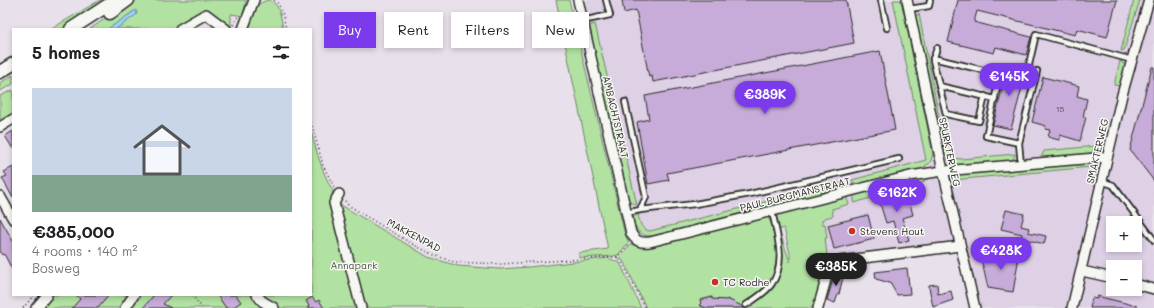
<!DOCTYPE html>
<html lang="en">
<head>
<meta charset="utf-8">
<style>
	body { margin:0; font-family:Mali,sans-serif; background:#f6f6f6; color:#202124; height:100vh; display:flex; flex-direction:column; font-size:15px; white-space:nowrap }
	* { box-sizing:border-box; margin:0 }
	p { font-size:13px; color:#757577 }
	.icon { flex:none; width:22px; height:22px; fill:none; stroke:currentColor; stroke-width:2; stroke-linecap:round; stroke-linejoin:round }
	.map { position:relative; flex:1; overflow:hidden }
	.side { position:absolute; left:12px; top:28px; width:300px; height:268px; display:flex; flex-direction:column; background:#fff; border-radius:0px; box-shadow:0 2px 6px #0003 }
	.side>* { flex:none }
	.guide { position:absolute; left:324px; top:12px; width:380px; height:36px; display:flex; gap:8px }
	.controls { position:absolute; left:1106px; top:216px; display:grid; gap:8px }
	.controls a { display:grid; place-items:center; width:36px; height:36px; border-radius:0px; background:#fff; box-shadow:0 2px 6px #0003; font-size:20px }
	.price { position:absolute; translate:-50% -34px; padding:0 9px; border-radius:14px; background:#7c3aed; color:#fff; font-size:13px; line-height:26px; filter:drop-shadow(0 1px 2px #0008) }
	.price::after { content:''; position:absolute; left:50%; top:24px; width:12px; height:9px; margin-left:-6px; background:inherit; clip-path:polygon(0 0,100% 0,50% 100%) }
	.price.selected { background:#222; color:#fff }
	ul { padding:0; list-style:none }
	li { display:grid; align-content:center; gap:8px; height:212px; padding:0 20px }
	li span { display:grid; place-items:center; height:124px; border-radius:0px; color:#555 }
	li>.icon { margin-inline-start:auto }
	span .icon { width:72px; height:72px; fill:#fffc; stroke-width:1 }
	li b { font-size:17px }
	h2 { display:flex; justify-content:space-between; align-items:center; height:48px; padding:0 20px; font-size:17px }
	.pill { padding:0 14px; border-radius:0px; background:#fff; box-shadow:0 2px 6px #0003; font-size:14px; line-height:36px }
	.pill.selected { background:#7c3aed; color:#fff }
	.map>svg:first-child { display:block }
	.built { fill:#ded0e5; fill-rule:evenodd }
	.green { fill:#b2e2a2; stroke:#6e8666; fill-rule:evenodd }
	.water { fill:#9cd3fb; stroke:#6f90a8 }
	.building { fill:#c7acd9; stroke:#2b2b2b }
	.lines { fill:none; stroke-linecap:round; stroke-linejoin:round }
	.lane-casing { stroke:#2b2b2b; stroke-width:8 }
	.street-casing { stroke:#2b2b2b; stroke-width:12 }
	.secondary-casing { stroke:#2b2b2b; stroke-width:15 }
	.path { stroke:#2b2b2b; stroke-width:1.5; stroke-dasharray:1 3; stroke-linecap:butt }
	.lane { stroke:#f6f6f2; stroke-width:4.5 }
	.street { stroke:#f6f6f2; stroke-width:9 }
	.secondary { stroke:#f6f6f2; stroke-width:12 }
	.poi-dot { fill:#c8321e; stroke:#f6f6f2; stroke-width:1.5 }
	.labels { text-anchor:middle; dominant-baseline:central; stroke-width:3; stroke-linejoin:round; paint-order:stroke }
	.number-label { font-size:8px; fill:#524b56 }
	.street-label { font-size:10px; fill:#2b2b2b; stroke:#f6f6f2 }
	.poi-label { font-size:10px; fill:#2b2b2b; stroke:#f6f6f2; text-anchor:start }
	.park-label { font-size:10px; fill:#4d5949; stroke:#f6f6f2 }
</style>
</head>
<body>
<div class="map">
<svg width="1154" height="308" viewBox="0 0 1154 308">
	<rect width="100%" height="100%" fill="#e8e0ea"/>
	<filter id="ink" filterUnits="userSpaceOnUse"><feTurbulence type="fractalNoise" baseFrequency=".025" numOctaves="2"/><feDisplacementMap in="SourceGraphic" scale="8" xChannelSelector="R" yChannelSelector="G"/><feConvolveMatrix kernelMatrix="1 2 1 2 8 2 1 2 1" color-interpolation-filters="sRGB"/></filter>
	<g filter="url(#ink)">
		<path class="built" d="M581,0H1154V308H969L956,242L818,259L802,217L645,255L640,243L632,218L601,95ZM1113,223H1135V245H1113ZM1113,267H1135V289H1113Z"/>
		<g class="green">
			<polygon points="100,0 113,0 67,29 51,29"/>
			<polygon points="132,0 246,0 246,1 243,16 231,14 231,29 206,11 175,29 116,29 137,14 134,11 108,29 90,29"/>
			<path d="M269,0C280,3 281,19 283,29H247C251,16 253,3 269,0Z"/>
			<polygon points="556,0 569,0 625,235 629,242 618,255 614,256 579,258 579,253 608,249"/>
			<polygon points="893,0 901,0 933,154 930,163 925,166 925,168 857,184 854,184 852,180 926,160"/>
			<polygon points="1134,0 1140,0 1124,50 1121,51"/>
			<path d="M919,14L945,148C949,156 952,158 961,159L1015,154L1013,160L959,166L958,165L949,161L946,155H945L915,16Z"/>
			<polygon points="595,24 637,205 629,202 589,27 591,25"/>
			<polygon points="1120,61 1124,64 1125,67 1120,86 1114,85"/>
			<polygon points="13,75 13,84 0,91 0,83"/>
			<polygon points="13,90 13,115 0,123 0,96"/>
			<path d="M311,132C317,152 322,173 333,191L331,199L339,205H341L428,257L458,266L500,269L529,267L608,258L620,263L641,308H42L52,295H311Z"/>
			<polygon points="1096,146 1093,151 1093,153 1041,158 1044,151"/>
			<polygon points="1091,163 1091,167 953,180 956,174"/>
			<polygon points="924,178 924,182 854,203 854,195"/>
			<polygon points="841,183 841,187 837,190 764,208 760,203"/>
			<path d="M846,197L849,204L832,209L833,216L824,218V220H822V224H825L827,238H825L827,256L815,257V270L826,268L817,308H646L625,264L620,257L631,244L641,248L649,247L768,217L773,227L778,226L776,215ZM784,228L790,254V262L779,230Z"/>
			<path d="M749,206L747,212L653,237V236C645,236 639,235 636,227H635L633,218L638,214C640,223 641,230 650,231Z"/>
		</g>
		<polygon class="water" points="136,10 137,14 116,29 108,29"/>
		<g class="building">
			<polygon points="622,0 846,0 854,43 653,82 652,76 649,77 636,10 624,13"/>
			<polygon points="958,0 1117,0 1107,37 1077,29 1075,35 977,11 974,22 1031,37 1026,55 996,47 994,53 948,42"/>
			<polygon points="880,51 895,130 667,173 669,180 648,184 637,122 649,119 645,96"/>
			<polygon points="1001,66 1026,72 1011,129 993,125 1006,75 1000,73"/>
			<polygon points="1152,67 1154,67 1154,181 1130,150"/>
			<polygon points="1043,77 1079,86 1077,96 1087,99 1083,117 1086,117 1080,141 1060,135 1059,140 1048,137 1050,130 1045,129 1046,126 1032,122"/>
			<polygon points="13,131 13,149 5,136"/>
			<polygon points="13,167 13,198 2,178 7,176 4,172"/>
			<polygon points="907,192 913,215 902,218 909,240 899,243 893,221 886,223 879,200"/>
			<polygon points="1006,210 1024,214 1021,226 1029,228 1028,232 1046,236 1044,244 1021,238 1022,234 1001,229"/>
			<polygon points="868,215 874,239 834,249 828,225"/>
			<polygon points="0,218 13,241 13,271 4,254 2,255 0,251"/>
			<polygon points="1004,250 1019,253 1017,262 1018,262 1013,292 988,288 980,254 1003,259"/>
			<polygon points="907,268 910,294 897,295 890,283 876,279 875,272"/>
			<polygon points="836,270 844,273 839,294 838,294 835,303 827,300"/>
			<polygon points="937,284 938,294 951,291 953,300 933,307 929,287 929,285"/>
			<polygon points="76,295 109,295 98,308 72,308 80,299"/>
			<polygon points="154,295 171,295 163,304 171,308 143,308"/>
			<polygon points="217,295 236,295 241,302 232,308 226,308"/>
			<polygon points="1097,296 1137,306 1137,308 1090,308 1092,298 1097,299"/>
			<polygon points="312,297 316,302 319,300 324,308 307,308 309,306 306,301"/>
			<polygon points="712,297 712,299 727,300 727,299 742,306 744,308 706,308 699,305 701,303 700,300"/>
		</g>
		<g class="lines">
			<defs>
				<g id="lane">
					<polyline points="881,0 887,28"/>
					<polyline points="909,9 929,6 930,0"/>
					<polyline points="582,21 610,15 606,0"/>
					<polyline points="937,48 933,60 946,114 979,121 985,96"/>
					<polyline points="933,58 987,71 998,84 986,136 1019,143 1037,71"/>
					<polyline points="1028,69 1036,34 1132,60"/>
					<polyline points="939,86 995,99"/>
					<polyline points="625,102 646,197 640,210"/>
					<polyline points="1019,143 1021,165"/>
					<polyline points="1101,181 1113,185 1154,240"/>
					<polyline points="626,213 640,210 695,204 750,194 899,159"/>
					<path d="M746,305C755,299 765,293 771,285C787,263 777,236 772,211"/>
				</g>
				<g id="street">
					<path d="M578,0L631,233C636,242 641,243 650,242L910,176L943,171L1107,157"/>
					<polyline points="907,0 939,153 975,308"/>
					<polyline points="180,29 206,14 226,29"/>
					<polyline points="243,29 254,0"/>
					<polyline points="0,127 13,119"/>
					<polyline points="339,194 334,203 361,308"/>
					<polyline points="0,196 13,219"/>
					<polyline points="1082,271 1113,278"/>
					<polyline points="1135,284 1154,289"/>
					<polyline points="257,295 262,301 274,308"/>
					<polyline points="36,308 47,295"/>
					<polyline points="125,308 134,295"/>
					<polyline points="818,308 831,262 960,246"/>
					<polyline points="1072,308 1122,95 1149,0"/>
				</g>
				<g id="secondary">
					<polyline points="110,13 128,0"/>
					<polyline points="71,29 116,0"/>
					<polyline points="0,72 13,64"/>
				</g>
			</defs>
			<use href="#lane" class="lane-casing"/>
			<use href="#street" class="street-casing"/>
			<use href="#secondary" class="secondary-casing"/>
			<g class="path">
				<path d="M274,0C282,5 284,20 286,29"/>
				<polyline points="233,25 239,15"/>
				<polyline points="311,122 323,165 334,187"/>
				<polyline points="345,201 348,205 364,215 412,244 434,255 454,262 501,264 617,257 629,245"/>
				<polyline points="617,257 623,264 645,308"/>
				<polyline points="192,295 202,308"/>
				<polyline points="23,308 34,295"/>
			</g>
			<use href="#lane" class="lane"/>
			<use href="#street" class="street"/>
			<use href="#secondary" class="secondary"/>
		</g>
	</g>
	<g class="poi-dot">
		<circle cx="852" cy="231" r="4"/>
		<circle cx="715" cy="282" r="4"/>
	</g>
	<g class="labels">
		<g class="number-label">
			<text x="1060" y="109">15</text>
		</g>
		<g class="street-label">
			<text transform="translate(616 117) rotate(77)">AMBACHTSTRAAT</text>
			<text transform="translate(1097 151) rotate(-77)">SMAKTERWEG</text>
			<text transform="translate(950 152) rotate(78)">SPURKTERWEG</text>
			<text transform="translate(795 194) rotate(-14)">PAUL BURGMANSTRAAT</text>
			<text transform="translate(414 235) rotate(28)">MAKKENPAD</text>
		</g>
		<g class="poi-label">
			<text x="860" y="231">Stevens Hout</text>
			<text x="723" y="282">TC Rodhe</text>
		</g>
		<g class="park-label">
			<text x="354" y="265">Annapark</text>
		</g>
	</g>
</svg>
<div class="controls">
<a>+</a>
<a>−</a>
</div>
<b class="price" style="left:1009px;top:97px">€145K</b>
<b class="price" style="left:765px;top:115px">€389K</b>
<b class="price" style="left:897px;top:213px">€162K</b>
<b class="price" style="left:1001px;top:271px">€428K</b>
<b class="price selected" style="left:836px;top:287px">€385K</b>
<div class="guide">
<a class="pill selected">Buy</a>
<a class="pill">Rent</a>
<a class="pill">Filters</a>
<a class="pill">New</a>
</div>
<section class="side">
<h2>5 homes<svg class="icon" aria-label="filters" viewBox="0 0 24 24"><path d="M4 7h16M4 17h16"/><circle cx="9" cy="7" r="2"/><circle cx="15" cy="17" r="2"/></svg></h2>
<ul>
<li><span style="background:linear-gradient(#c9d6e8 70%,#7fa58c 0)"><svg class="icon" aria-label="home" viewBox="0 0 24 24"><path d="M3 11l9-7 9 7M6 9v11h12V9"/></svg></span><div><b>€385,000</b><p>4 rooms · 140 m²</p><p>Bosweg</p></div></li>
</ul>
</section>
</div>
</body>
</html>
